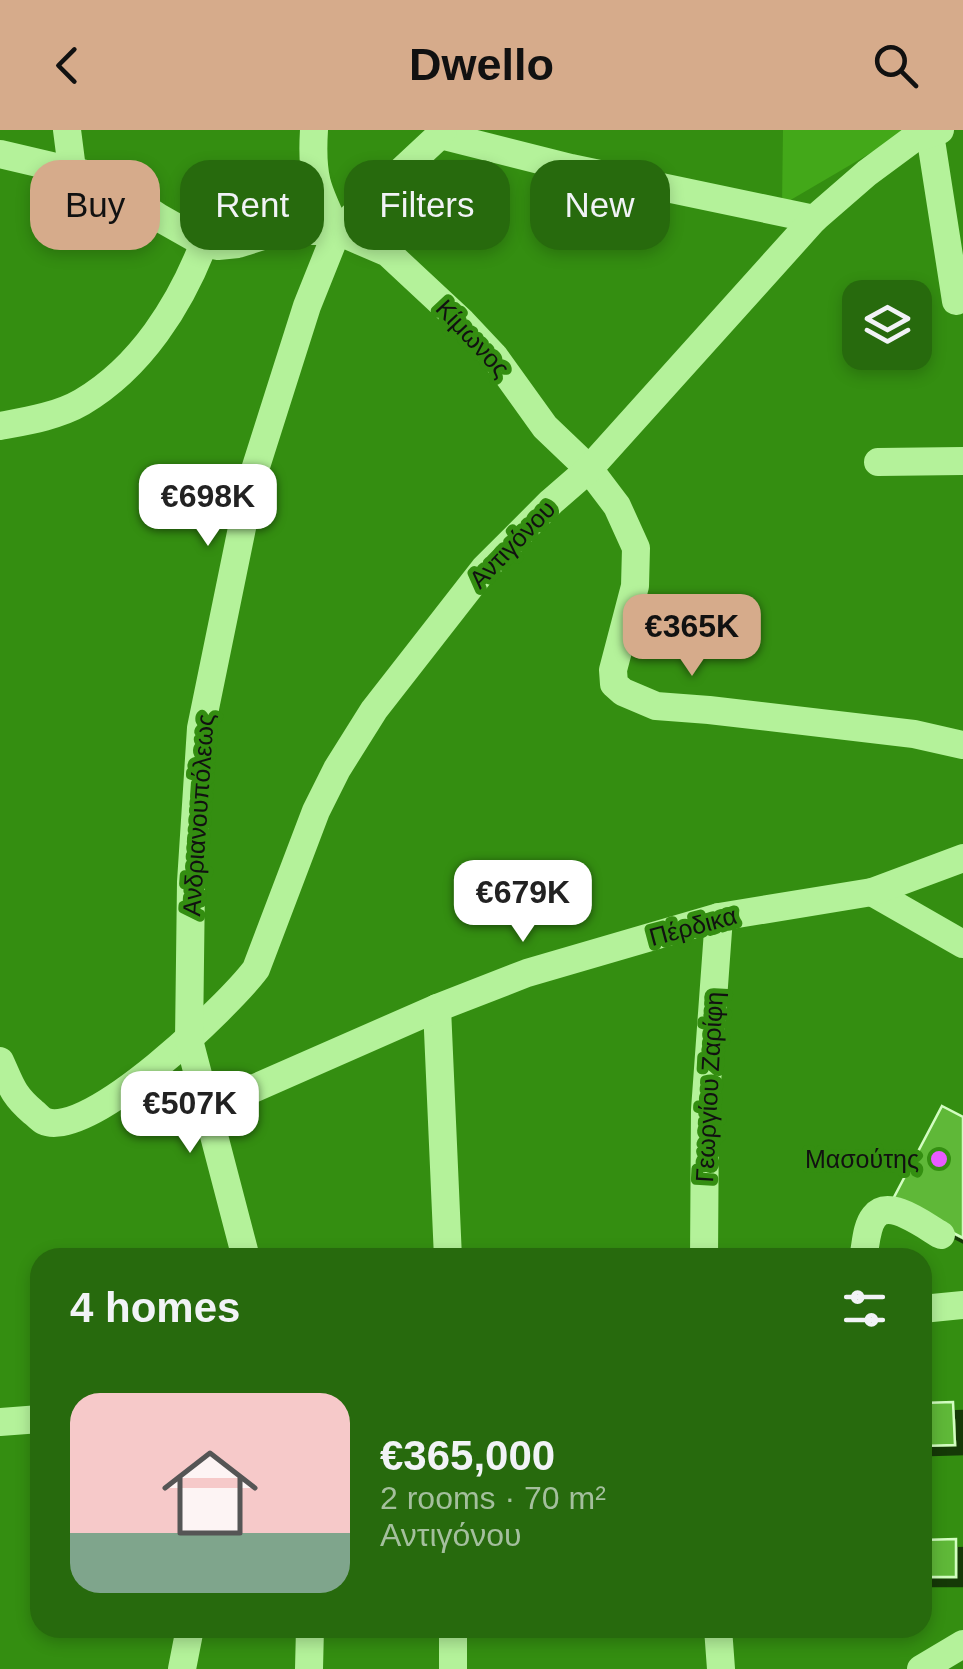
<!DOCTYPE html>
<html lang="en">
<head>
<meta charset="utf-8">
<style>
	body { margin:0; font-family:Helvetica,sans-serif; background:#2f6f16; color:#f1f3f6; height:100vh; display:flex; flex-direction:column; font-size:38px; white-space:nowrap }
	* { box-sizing:border-box; margin:0 }
	p { font-size:32px; color:#a4bf9d }
	.icon { flex:none; width:55px; height:55px; fill:none; stroke:currentColor; stroke-width:2; stroke-linecap:round; stroke-linejoin:round }
	.map { position:relative; flex:1; overflow:hidden }
	.side { position:absolute; left:30px; top:1118px; width:902px; height:390px; display:flex; flex-direction:column; background:#276a0d; border-radius:30px; box-shadow:0 5px 15px #0003 }
	.side>* { flex:none }
	.guide { position:absolute; left:30px; top:30px; width:905px; height:90px; display:flex; gap:20px }
	.buttons { position:absolute; left:842px; top:150px; display:grid; gap:20px }
	.buttons a { display:grid; place-items:center; width:90px; height:90px; border-radius:20px; background:#276a0d; box-shadow:0 5px 15px #0003; font-size:50px }
	.price { position:absolute; translate:-50% -85px; padding:0 22px; border-radius:20px; background:#fff; color:#222; font-size:32px; line-height:65px; filter:drop-shadow(0 2px 5px #0008) }
	.price::after { content:''; position:absolute; left:50%; top:60px; width:30px; height:22px; margin-left:-15px; background:inherit; clip-path:polygon(0 0,100% 0,50% 100%) }
	.price.current { background:#d6ab8b; color:#111 }
	ul { padding:0; list-style:none }
	li { display:flex; align-items:center; gap:30px; height:250px; padding:0 40px }
	li+li { border-top:2px solid #437d2e }
	li span { display:grid; place-items:center; flex:none; width:280px; height:200px; border-radius:30px; color:#555 }
	li>.icon { margin-inline-start:auto }
	span .icon { width:120px; height:120px; fill:#fffc; stroke-width:1 }
	li b { font-size:42px }
	h2 { display:flex; justify-content:space-between; align-items:center; height:120px; padding:0 40px; font-size:42px }
	.pill { padding:0 35px; border-radius:30px; background:#276a0d; box-shadow:0 5px 15px #0003; font-size:35px; line-height:90px }
	.pill.current { background:#d6ab8b; color:#111 }
	header { display:flex; justify-content:space-between; align-items:center; height:130px; padding:0 40px; background:#d6ab8b; color:#111; font-size:45px; font-weight:700 }
	.map>svg:first-child { display:block }
	.green { fill:#43a819 }
	.building { fill:#5eb839; stroke:#d3fdc1; stroke-width:2.5; filter:url(#shadow) }
	.lines { fill:none; stroke-linecap:round; stroke-linejoin:round }
	.minor { stroke:#b4f29a; stroke-width:28 }
	.poi-dot { fill:#e95bff; stroke:#348e11; stroke-width:4 }
	.labels { text-anchor:middle; dominant-baseline:central; stroke-width:10; stroke-linejoin:round; paint-order:stroke }
	.street-label { font-size:25px; fill:#111; stroke:#348e11 }
	.poi-label { font-size:25px; fill:#111; stroke:#348e11; text-anchor:end }
</style>
</head>
<body>
<header><svg class="icon" aria-label="back" viewBox="0 0 24 24"><path d="M15 5l-7 7 7 7"/></svg>Dwello<svg class="icon" aria-label="search" viewBox="0 0 24 24"><circle cx="10" cy="10" r="6"/><path d="M15 15l6 6"/></svg></header>
<div class="map">
<svg width="963" height="1539" viewBox="0 0 963 1539">
	<defs>
		<filter id="shadow"><feDropShadow dx="9" dy="9" stdDeviation="0" flood-color="#0009"/></filter>
	</defs>
	<rect width="100%" height="100%" fill="#348e11"/>
	<polygon class="green" points="783,0 910,0 782,75"/>
	<g class="building">
		<polygon points="942,976 963,987 963,1108 892,1071"/>
		<polygon points="953,1272 955,1315 922,1316 922,1273"/>
		<polygon points="956,1409 956,1447 922,1447 922,1410"/>
	</g>
	<g class="lines">
		<g class="minor">
			<polyline points="67,0 72,39"/>
			<path d="M314,0C311,48 317,59 337,101"/>
			<polyline points="930,4 956,171"/>
			<polyline points="440,5 571,38 814,89"/>
			<polyline points="0,24 98,47 158,87 204,113 218,116 238,114 279,101 337,101 388,123 462,192 494,226 545,297 589,339 617,376 636,418 635,456 613,540 614,554 623,562 656,576 709,580 914,604 963,615"/>
			<path d="M0,296C27,291 58,286 82,272C141,237 180,175 204,113"/>
			<polyline points="878,332 963,331"/>
			<polyline points="872,762 963,814"/>
			<polyline points="437,878 448,1128"/>
			<path d="M0,931C11,955 12,964 33,982C37,985 40,989 44,991C88,1012 230,874 256,839L316,681L337,639L374,580L484,439L551,372L589,339L814,89L867,43L913,9L940,0"/>
			<polyline points="207,979 437,878 527,843 719,787 872,762 963,728"/>
			<polyline points="246,1128 189,910 191,752 201,598 252,349 307,176 337,101 440,5 443,0"/>
			<polyline points="704,1128 705,980 719,787"/>
			<path d="M863,1128C866,1115 866,1097 874,1087C889,1067 926,1097 941,1105"/>
			<polyline points="922,1179 963,1175"/>
			<polyline points="0,1292 40,1289"/>
			<polyline points="718,1498 721,1539"/>
			<polyline points="182,1539 190,1498"/>
			<polyline points="309,1539 310,1498"/>
			<polyline points="453,1539 453,1498"/>
			<polyline points="921,1539 963,1514"/>
		</g>
	</g>
	<circle class="poi-dot" cx="939" cy="1029" r="10"/>
	<g class="labels">
		<g class="street-label">
			<text transform="translate(473 208) rotate(47)">Κίμωνος</text>
			<text transform="translate(512 414) rotate(-46)">Αντιγόνου</text>
			<text transform="translate(198 685) rotate(-86)">Ανδριανουπόλεως</text>
			<text transform="translate(693 796) rotate(-15)">Πέρδικα</text>
			<text transform="translate(709 957) rotate(-87)">Γεωργίου Ζαρίφη</text>
		</g>
		<g class="poi-label">
			<text x="919" y="1029">Μασούτης</text>
		</g>
	</g>
</svg>
<div class="buttons">
<a><svg class="icon" aria-label="layers" viewBox="0 0 24 24"><path d="M12 4l9 5-9 5-9-5zM3 14l9 5 9-5"/></svg></a>
</div>
<b class="price" style="left:208px;top:419px">€698K</b>
<b class="price current" style="left:692px;top:549px">€365K</b>
<b class="price" style="left:523px;top:815px">€679K</b>
<b class="price" style="left:190px;top:1026px">€507K</b>
<div class="guide">
<a class="pill current">Buy</a>
<a class="pill">Rent</a>
<a class="pill">Filters</a>
<a class="pill">New</a>
</div>
<section class="side">
<h2>4 homes<svg class="icon" aria-label="filters" viewBox="0 0 24 24"><path d="M4 7h16M4 17h16"/><circle cx="9" cy="7" r="2"/><circle cx="15" cy="17" r="2"/></svg></h2>
<ul>
<li><span style="background:linear-gradient(#f6c9c9 70%,#7fa58c 0)"><svg class="icon" aria-label="home" viewBox="0 0 24 24"><path d="M3 11l9-7 9 7M6 9v11h12V9"/></svg></span><div><b>€365,000</b><p>2 rooms · 70 m²</p><p>Αντιγόνου</p></div></li>
</ul>
</section>
</div>
</body>
</html>
